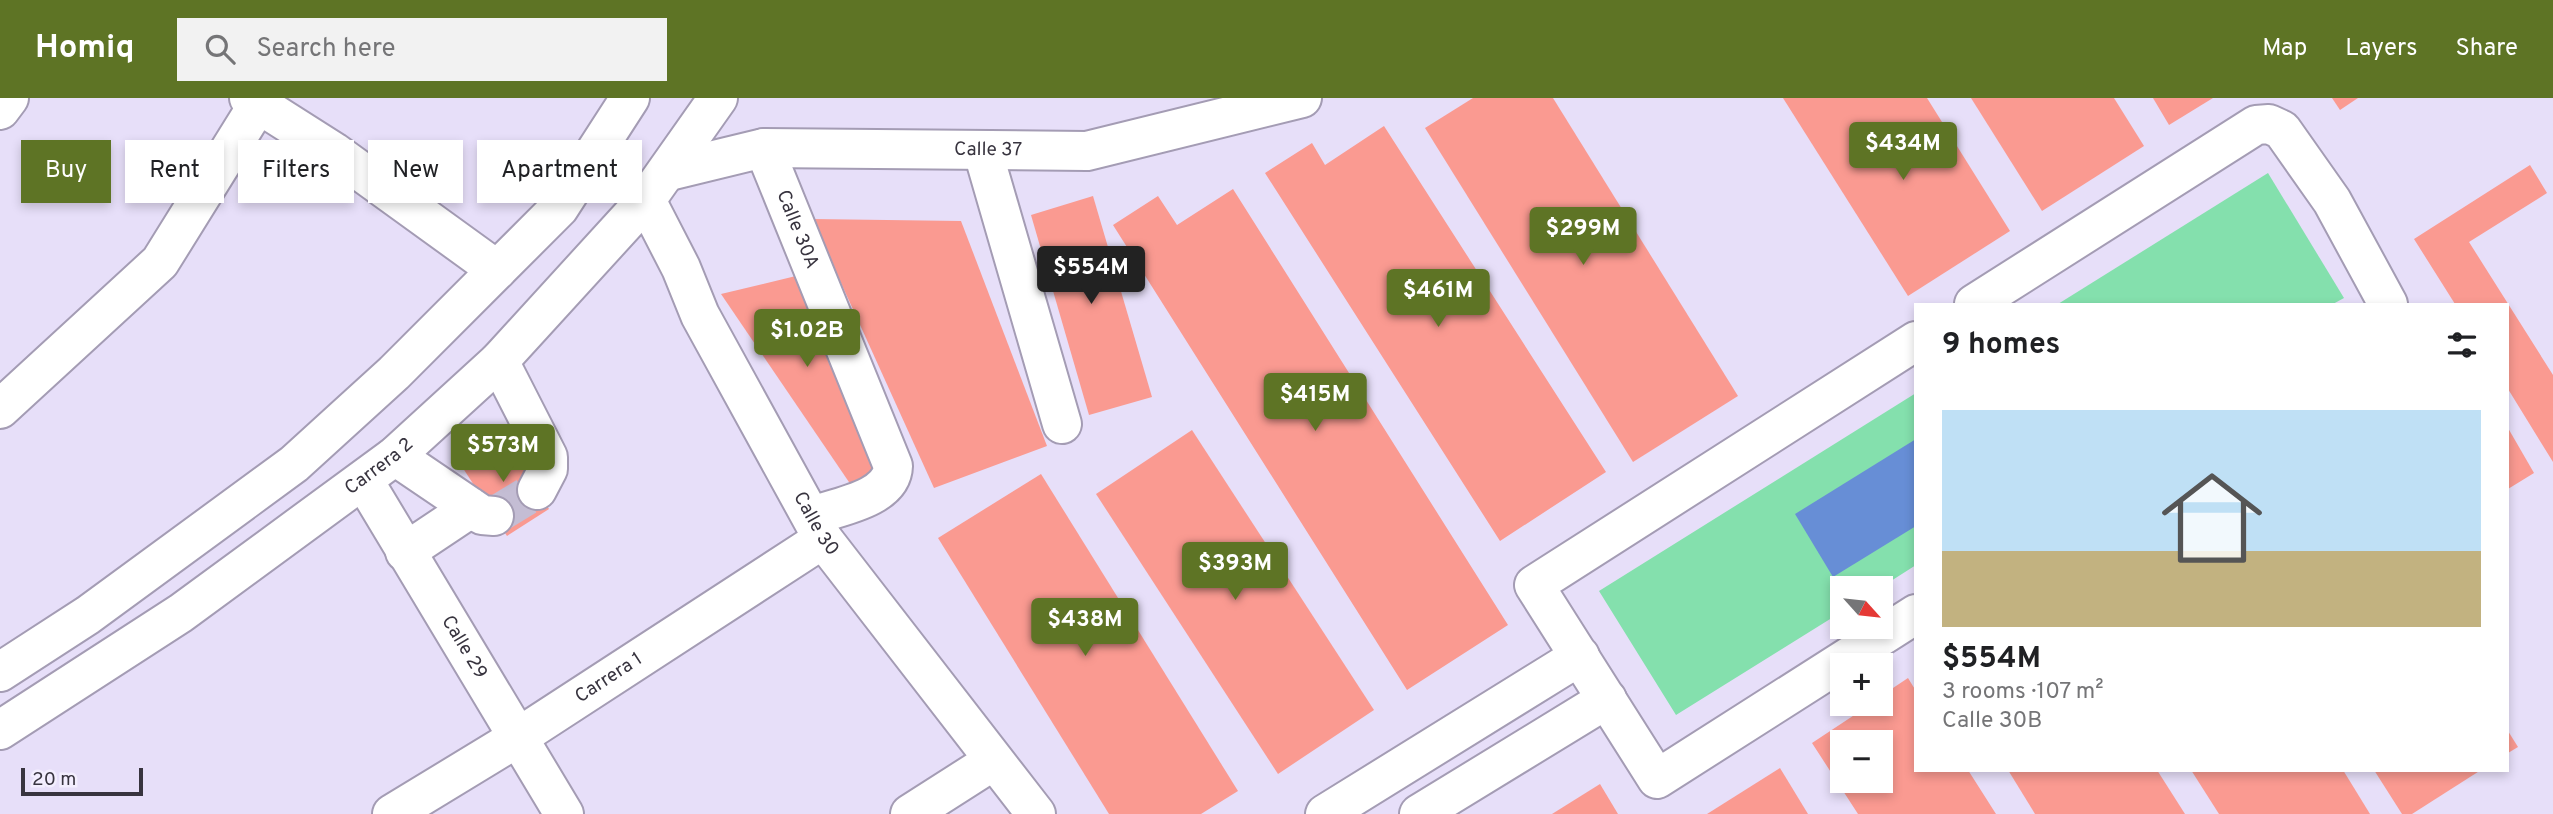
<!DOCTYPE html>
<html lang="en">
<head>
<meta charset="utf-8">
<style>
	body { margin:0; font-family:Overpass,sans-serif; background:#f2f2f2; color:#202124; height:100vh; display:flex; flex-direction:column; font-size:26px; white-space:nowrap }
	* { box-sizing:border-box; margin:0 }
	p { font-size:23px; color:#757577 }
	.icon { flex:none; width:38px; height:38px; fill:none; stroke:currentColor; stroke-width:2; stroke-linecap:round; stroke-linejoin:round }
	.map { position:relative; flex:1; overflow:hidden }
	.panel { position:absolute; left:1914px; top:205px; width:595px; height:469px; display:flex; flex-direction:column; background:#fff; border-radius:0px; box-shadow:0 4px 10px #0003 }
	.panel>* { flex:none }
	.top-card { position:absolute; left:21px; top:42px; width:665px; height:63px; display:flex; gap:14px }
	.needle { width:46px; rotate:117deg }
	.buttons { position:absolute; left:1830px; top:478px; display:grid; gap:14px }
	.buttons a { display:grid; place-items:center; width:63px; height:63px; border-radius:0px; background:#fff; box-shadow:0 4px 10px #0003; font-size:35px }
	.scale { position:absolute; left:21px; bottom:18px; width:122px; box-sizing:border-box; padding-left:7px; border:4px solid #38343f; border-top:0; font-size:19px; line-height:24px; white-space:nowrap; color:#38343f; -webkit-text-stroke:5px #f3eefe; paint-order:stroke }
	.price { position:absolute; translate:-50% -60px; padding:0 16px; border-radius:7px; background:#5e7425; color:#fff; font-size:23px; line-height:46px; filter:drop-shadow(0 2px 4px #0008) }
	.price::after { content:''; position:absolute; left:50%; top:42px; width:21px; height:16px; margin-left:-10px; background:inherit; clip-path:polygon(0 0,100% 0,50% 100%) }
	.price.active { background:#222; color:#fff }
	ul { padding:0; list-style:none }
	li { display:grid; align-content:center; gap:14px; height:371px; padding:0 28px }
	li span { display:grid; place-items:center; height:217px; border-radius:0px; color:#555 }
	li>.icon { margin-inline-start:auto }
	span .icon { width:126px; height:126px; fill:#fffc; stroke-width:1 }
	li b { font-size:30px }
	h2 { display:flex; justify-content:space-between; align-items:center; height:84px; padding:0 28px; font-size:30px }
	.chip { padding:0 24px; border-radius:0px; background:#fff; box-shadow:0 4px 10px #0003; font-size:24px; line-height:63px }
	.chip.active { background:#5e7425; color:#fff }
	header { display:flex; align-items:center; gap:42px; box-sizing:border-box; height:98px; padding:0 35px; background:#5e7425; color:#fff }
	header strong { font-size:33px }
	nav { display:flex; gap:38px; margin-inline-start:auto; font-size:24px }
	.search { width:490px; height:63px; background:#f2f2f2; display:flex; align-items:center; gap:18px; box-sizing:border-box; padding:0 24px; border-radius:0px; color:#757577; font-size:26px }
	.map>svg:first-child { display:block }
	.green { fill:#84e0ad }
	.water { fill:#678ed6 }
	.building { fill:#fa9a91; fill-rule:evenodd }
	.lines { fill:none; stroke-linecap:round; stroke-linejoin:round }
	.minor-tunnel { stroke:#c4bdd4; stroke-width:38; stroke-dasharray:38 19; stroke-linecap:butt }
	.minor-casing { stroke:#a49cb4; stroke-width:42 }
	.major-casing { stroke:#a49cb4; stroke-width:42 }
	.minor { stroke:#fff; stroke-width:38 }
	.major { stroke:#fff; stroke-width:38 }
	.labels { text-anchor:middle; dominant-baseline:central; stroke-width:5; stroke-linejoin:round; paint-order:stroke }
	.street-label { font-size:19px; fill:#38343f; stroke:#f3eefe }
</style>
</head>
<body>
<header>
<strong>Homiq</strong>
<div class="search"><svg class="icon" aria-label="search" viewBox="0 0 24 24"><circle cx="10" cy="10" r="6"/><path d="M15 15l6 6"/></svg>Search here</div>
<nav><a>Map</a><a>Layers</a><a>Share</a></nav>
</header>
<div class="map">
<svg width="2553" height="716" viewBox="0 0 2553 716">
	<rect width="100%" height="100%" fill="#e7dff9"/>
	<g class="green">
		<polygon points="2268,75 2344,200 2333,206 2058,206"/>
		<polygon points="1916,295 1916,467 1880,490 1843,490 1843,513 1676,617 1599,493"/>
	</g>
	<polygon class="water" points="1916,341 1916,428 1833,479 1795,416"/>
	<g class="building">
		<polygon points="1473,0 1553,0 1738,298 1633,364 1425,30"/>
		<polygon points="1783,0 1927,0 2010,133 1908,198"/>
		<polygon points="1971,0 2114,0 2144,48 2042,113"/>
		<polygon points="2153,0 2213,0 2169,27"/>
		<polygon points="2332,0 2358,0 2340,12"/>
		<polygon points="1384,28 1606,374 1500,443 1265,75 1312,45 1325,67"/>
		<polygon points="2530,67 2547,95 2469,144 2553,277 2553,364 2508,291 2508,206 2455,206 2414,141"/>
		<polygon points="1233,91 1508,527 1407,592 1113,127 1158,98 1177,127"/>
		<polygon points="1093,98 1152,299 1089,317 1031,117"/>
		<polygon points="812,121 961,123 1047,348 934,390"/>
		<polygon points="800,177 883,376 853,390 721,196"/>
		<polygon points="2508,330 2534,375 2508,391"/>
		<polygon points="1192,332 1374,612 1278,676 1096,396"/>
		<polygon points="500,334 549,411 507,438 457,361"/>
		<polygon points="1041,376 1238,693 1201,716 1109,716 938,440"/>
		<path d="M1908,580L1916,593V672H1968L1996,716H1858L1812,645L1871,606H1881V598ZM1843,644H1881V682H1843Z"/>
		<polygon points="2508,633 2518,649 2508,655"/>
		<polygon points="1780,670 1808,716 1707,716"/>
		<polygon points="2008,672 2157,672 2185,716 2035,716"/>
		<polygon points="2191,672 2343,672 2370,716 2219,716"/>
		<polygon points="2374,672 2481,672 2412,716 2402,716"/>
		<polygon points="1600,686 1618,716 1552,716"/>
	</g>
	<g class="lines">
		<polyline class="minor-tunnel" points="494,418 537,392"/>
		<defs>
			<g id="minor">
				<polyline points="249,0 334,54 497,172"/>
				<polyline points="0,12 9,0"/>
				<path id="s1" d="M764,50L893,368C892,401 837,409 811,418"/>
				<polyline points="983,54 1062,326"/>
				<path id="s2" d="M669,73L764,50L1087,53L1302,0"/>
				<path id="s3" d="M646,102L681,170L700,217L823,441L1036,716"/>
				<polyline points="1974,206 2256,27 2269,26 2282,32 2332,103 2388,206"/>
				<polyline points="1916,243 1534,487 1657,681 1916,516"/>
				<polyline points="499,263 548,359 548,371 537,392"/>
				<polyline points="0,311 160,164 262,0"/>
				<polyline points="395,358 482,417 494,418"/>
				<path id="s4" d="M364,383L564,716"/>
				<polyline points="405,454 471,410"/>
				<path id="s5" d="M392,716L517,640L823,441"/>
				<polyline points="910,716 993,663"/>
				<polyline points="1325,716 1580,558"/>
				<polyline points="1419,716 1607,601"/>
			</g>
			<g id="major">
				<polyline points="0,574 88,517 294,366 394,275 559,110 630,0"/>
				<path id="s6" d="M0,632L181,515L395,358L499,263L646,102L718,0"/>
			</g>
		</defs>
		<use href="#minor" class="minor-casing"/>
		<use href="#major" class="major-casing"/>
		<use href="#minor" class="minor"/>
		<use href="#major" class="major"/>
	</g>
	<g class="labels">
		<g class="street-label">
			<text stroke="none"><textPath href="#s2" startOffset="322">Calle 37</textPath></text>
			<text stroke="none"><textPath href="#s1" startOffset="88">Calle 30A</textPath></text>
			<text stroke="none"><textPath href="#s6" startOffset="462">Carrera 2</textPath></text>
			<text stroke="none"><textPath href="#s3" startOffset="366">Calle 30</textPath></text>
			<text stroke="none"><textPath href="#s4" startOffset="194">Calle 29</textPath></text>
			<text stroke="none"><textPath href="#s5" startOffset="256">Carrera 1</textPath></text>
		</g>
	</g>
</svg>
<div class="buttons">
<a><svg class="needle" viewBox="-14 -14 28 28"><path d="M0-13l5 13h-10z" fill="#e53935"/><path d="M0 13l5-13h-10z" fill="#757577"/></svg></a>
<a>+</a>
<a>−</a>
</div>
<div class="scale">20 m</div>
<b class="price" style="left:1903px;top:84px">$434M</b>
<b class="price" style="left:1583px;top:169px">$299M</b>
<b class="price active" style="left:1091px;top:208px">$554M</b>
<b class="price" style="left:1438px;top:231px">$461M</b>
<b class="price" style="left:807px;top:271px">$1.02B</b>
<b class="price" style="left:1315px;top:335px">$415M</b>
<b class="price" style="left:503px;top:386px">$573M</b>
<b class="price" style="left:1235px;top:504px">$393M</b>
<b class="price" style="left:1085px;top:560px">$438M</b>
<div class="top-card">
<a class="chip active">Buy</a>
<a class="chip">Rent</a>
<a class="chip">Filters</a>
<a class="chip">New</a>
<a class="chip">Apartment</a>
</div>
<section class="panel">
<h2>9 homes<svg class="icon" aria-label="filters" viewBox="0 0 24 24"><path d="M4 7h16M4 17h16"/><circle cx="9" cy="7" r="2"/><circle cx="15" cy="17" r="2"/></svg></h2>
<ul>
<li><span style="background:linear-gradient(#bfe0f5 65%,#c2b280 0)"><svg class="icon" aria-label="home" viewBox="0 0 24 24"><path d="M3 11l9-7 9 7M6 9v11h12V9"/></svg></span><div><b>$554M</b><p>3 rooms · 107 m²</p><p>Calle 30B</p></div></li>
</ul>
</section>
</div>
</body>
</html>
